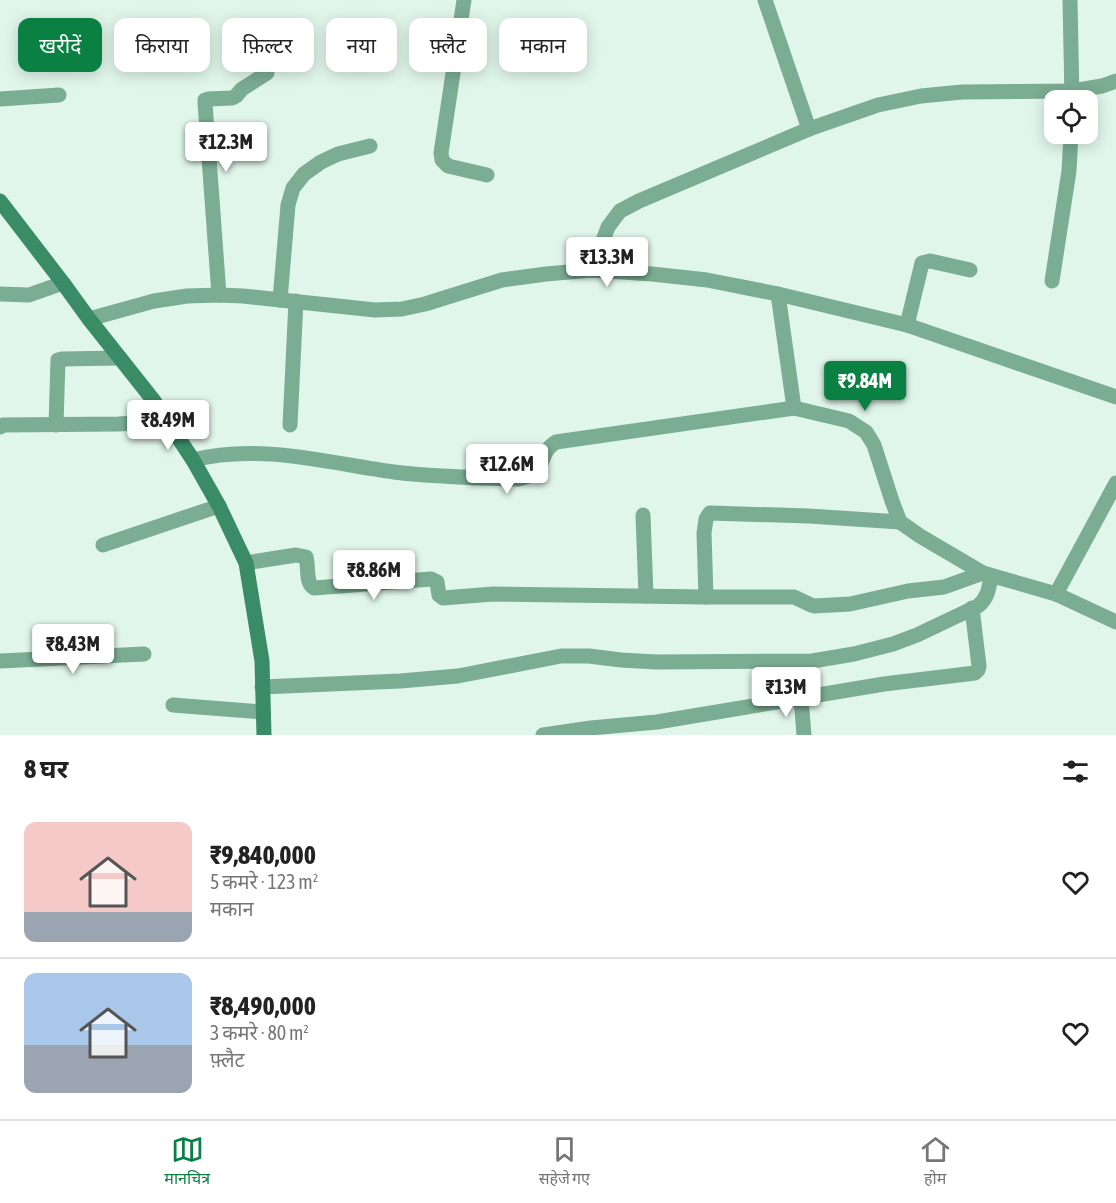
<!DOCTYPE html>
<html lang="hi">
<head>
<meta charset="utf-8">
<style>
	body { margin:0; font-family:"Asap Condensed","Noto Sans Devanagari",sans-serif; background:#f2f2f2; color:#222; height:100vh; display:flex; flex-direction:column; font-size:22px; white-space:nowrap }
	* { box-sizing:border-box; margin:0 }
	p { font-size:20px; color:#767676 }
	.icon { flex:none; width:33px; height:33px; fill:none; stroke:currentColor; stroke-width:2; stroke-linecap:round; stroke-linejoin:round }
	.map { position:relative; height:735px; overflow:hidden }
	.panel { display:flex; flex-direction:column; background:#fff; flex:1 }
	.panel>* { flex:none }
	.top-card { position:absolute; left:18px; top:18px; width:600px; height:54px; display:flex; gap:12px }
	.fabs { position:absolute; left:1044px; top:90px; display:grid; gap:12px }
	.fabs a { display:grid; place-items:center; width:54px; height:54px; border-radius:12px; background:#fff; box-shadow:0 3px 15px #0003; font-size:30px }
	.price { position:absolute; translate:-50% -51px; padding:0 14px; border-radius:6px; background:#fff; color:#222; font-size:20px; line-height:39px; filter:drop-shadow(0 2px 3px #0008) }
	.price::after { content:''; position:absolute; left:50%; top:36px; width:18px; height:14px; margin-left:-9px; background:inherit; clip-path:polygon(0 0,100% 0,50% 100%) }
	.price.on { background:#0b8043; color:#fff }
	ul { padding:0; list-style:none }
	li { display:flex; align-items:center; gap:18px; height:150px; padding:0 24px }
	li+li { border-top:2px solid #e0e0e0 }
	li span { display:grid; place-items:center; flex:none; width:168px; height:120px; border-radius:12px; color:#555 }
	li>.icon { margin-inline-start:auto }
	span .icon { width:72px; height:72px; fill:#fffc; stroke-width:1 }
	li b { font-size:26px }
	h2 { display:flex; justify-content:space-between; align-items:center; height:72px; padding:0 24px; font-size:26px }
	.chip { padding:0 21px; border-radius:12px; background:#fff; box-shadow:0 3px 15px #0003; font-size:21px; line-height:54px }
	.chip.on { background:#0b8043; color:#fff }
	.dock { display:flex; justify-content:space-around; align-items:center; height:84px; border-top:2px solid #e0e0e0; background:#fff; font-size:16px; color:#767676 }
	.dock a { display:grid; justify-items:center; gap:3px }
	.dock .on { color:#0b8043 }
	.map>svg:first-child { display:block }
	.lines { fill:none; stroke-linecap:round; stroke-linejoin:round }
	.street { stroke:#7bad93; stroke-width:15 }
	.secondary { stroke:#3a8c66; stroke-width:15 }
</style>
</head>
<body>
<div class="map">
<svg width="1116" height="735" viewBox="0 0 1116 735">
	<rect width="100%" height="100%" fill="#e1f6ea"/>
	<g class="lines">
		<g class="street">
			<polyline points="464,0 441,153 442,160 448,166 487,175"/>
			<polyline points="765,0 809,129"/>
			<polyline points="1070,0 1072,99"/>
			<polyline points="0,99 59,95"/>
			<polyline points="592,270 608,227 620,211 639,201 809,129 878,105 921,96 962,92 1072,91 1102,86 1116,81"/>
			<polyline points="1052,281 1069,171 1071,134"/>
			<polyline points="0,294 29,295 63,283"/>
			<polyline points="778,294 794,408"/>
			<polyline points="219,295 205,103 205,100 208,99 232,98 236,96 242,89 267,73"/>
			<polyline points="280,300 288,205 293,188 304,174 321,162 338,154 370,146"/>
			<polyline points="89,319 154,301 187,296 219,295 243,296 375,310 402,309 425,304 502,280 546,274 592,270 652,274 707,280 778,294 907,325 1116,397"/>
			<polyline points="907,325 922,263 930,261 970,270"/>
			<polyline points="56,425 58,360 62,359 120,358"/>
			<polyline points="290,425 296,301"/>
			<polyline points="0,427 3,425 118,424 136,423 166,418"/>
			<path d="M193,460C259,443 328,463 394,472C435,477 477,478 518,479C551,473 534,456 556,442L794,408L849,421L866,432L874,445L892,501L900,522L920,536L983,573L1056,594L1116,622"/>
			<polyline points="643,515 646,596"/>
			<polyline points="103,545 219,506"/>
			<path d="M246,563L296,555L306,557C309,567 305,583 314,588L431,579L437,582L439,595L443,598L493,594L706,597H794L811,605L814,606L850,604L908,591L944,587L983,573"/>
			<polyline points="1056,594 1116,483"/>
			<polyline points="706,597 704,533 706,519 710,513 809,516 900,522"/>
			<polyline points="0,661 144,654"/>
			<path d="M262,687L400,681L458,676L561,656H589L621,660L656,662L812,661L854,654L893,644L917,635L978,606C988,598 989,588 991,576"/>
			<polyline points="801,698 804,735"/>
			<polyline points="173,705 263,712"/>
			<polyline points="543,735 591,728 657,722 884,684 975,673 978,670 979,666 972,608"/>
		</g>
		<polyline class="secondary" points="0,201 63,283 89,319 154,401 193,460 219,506 246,563 262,661 264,735"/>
	</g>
</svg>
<div class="fabs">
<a><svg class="icon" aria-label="locate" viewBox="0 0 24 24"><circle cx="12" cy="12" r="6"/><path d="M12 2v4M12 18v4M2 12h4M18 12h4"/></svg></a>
</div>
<b class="price" style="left:226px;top:173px">₹12.3M</b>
<b class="price" style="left:607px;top:288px">₹13.3M</b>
<b class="price on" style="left:865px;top:412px">₹9.84M</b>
<b class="price" style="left:168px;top:451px">₹8.49M</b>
<b class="price" style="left:507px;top:495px">₹12.6M</b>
<b class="price" style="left:374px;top:601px">₹8.86M</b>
<b class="price" style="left:73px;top:675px">₹8.43M</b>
<b class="price" style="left:786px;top:718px">₹13M</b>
<div class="top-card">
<a class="chip on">खरीदें</a>
<a class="chip">किराया</a>
<a class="chip">फ़िल्टर</a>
<a class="chip">नया</a>
<a class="chip">फ़्लैट</a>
<a class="chip">मकान</a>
</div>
</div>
<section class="panel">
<h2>8 घर<svg class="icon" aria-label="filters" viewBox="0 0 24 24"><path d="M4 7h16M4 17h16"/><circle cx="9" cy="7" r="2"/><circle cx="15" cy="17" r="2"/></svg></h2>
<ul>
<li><span style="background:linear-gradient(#f6c9c9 75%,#9aa5b1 0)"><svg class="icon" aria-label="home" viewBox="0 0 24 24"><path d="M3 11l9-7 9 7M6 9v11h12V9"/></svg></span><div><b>₹9,840,000</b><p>5 कमरे · 123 m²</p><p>मकान</p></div><svg class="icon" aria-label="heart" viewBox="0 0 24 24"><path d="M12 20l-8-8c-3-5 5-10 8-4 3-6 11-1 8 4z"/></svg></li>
<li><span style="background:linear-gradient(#a9c7e8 60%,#9aa5b1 0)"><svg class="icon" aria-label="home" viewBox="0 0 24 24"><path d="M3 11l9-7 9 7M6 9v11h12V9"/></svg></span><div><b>₹8,490,000</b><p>3 कमरे · 80 m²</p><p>फ़्लैट</p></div><svg class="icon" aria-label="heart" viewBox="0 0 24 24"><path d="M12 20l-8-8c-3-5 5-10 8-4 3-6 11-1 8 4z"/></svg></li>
</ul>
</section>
<nav class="dock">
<a class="on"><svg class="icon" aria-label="map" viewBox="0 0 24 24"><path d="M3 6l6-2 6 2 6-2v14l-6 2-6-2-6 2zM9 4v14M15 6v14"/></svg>मानचित्र</a>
<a><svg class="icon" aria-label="saved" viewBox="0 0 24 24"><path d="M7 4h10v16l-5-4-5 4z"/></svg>सहेजे गए</a>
<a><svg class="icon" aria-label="home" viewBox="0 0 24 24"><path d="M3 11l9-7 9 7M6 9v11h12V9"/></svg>होम</a>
</nav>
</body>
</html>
